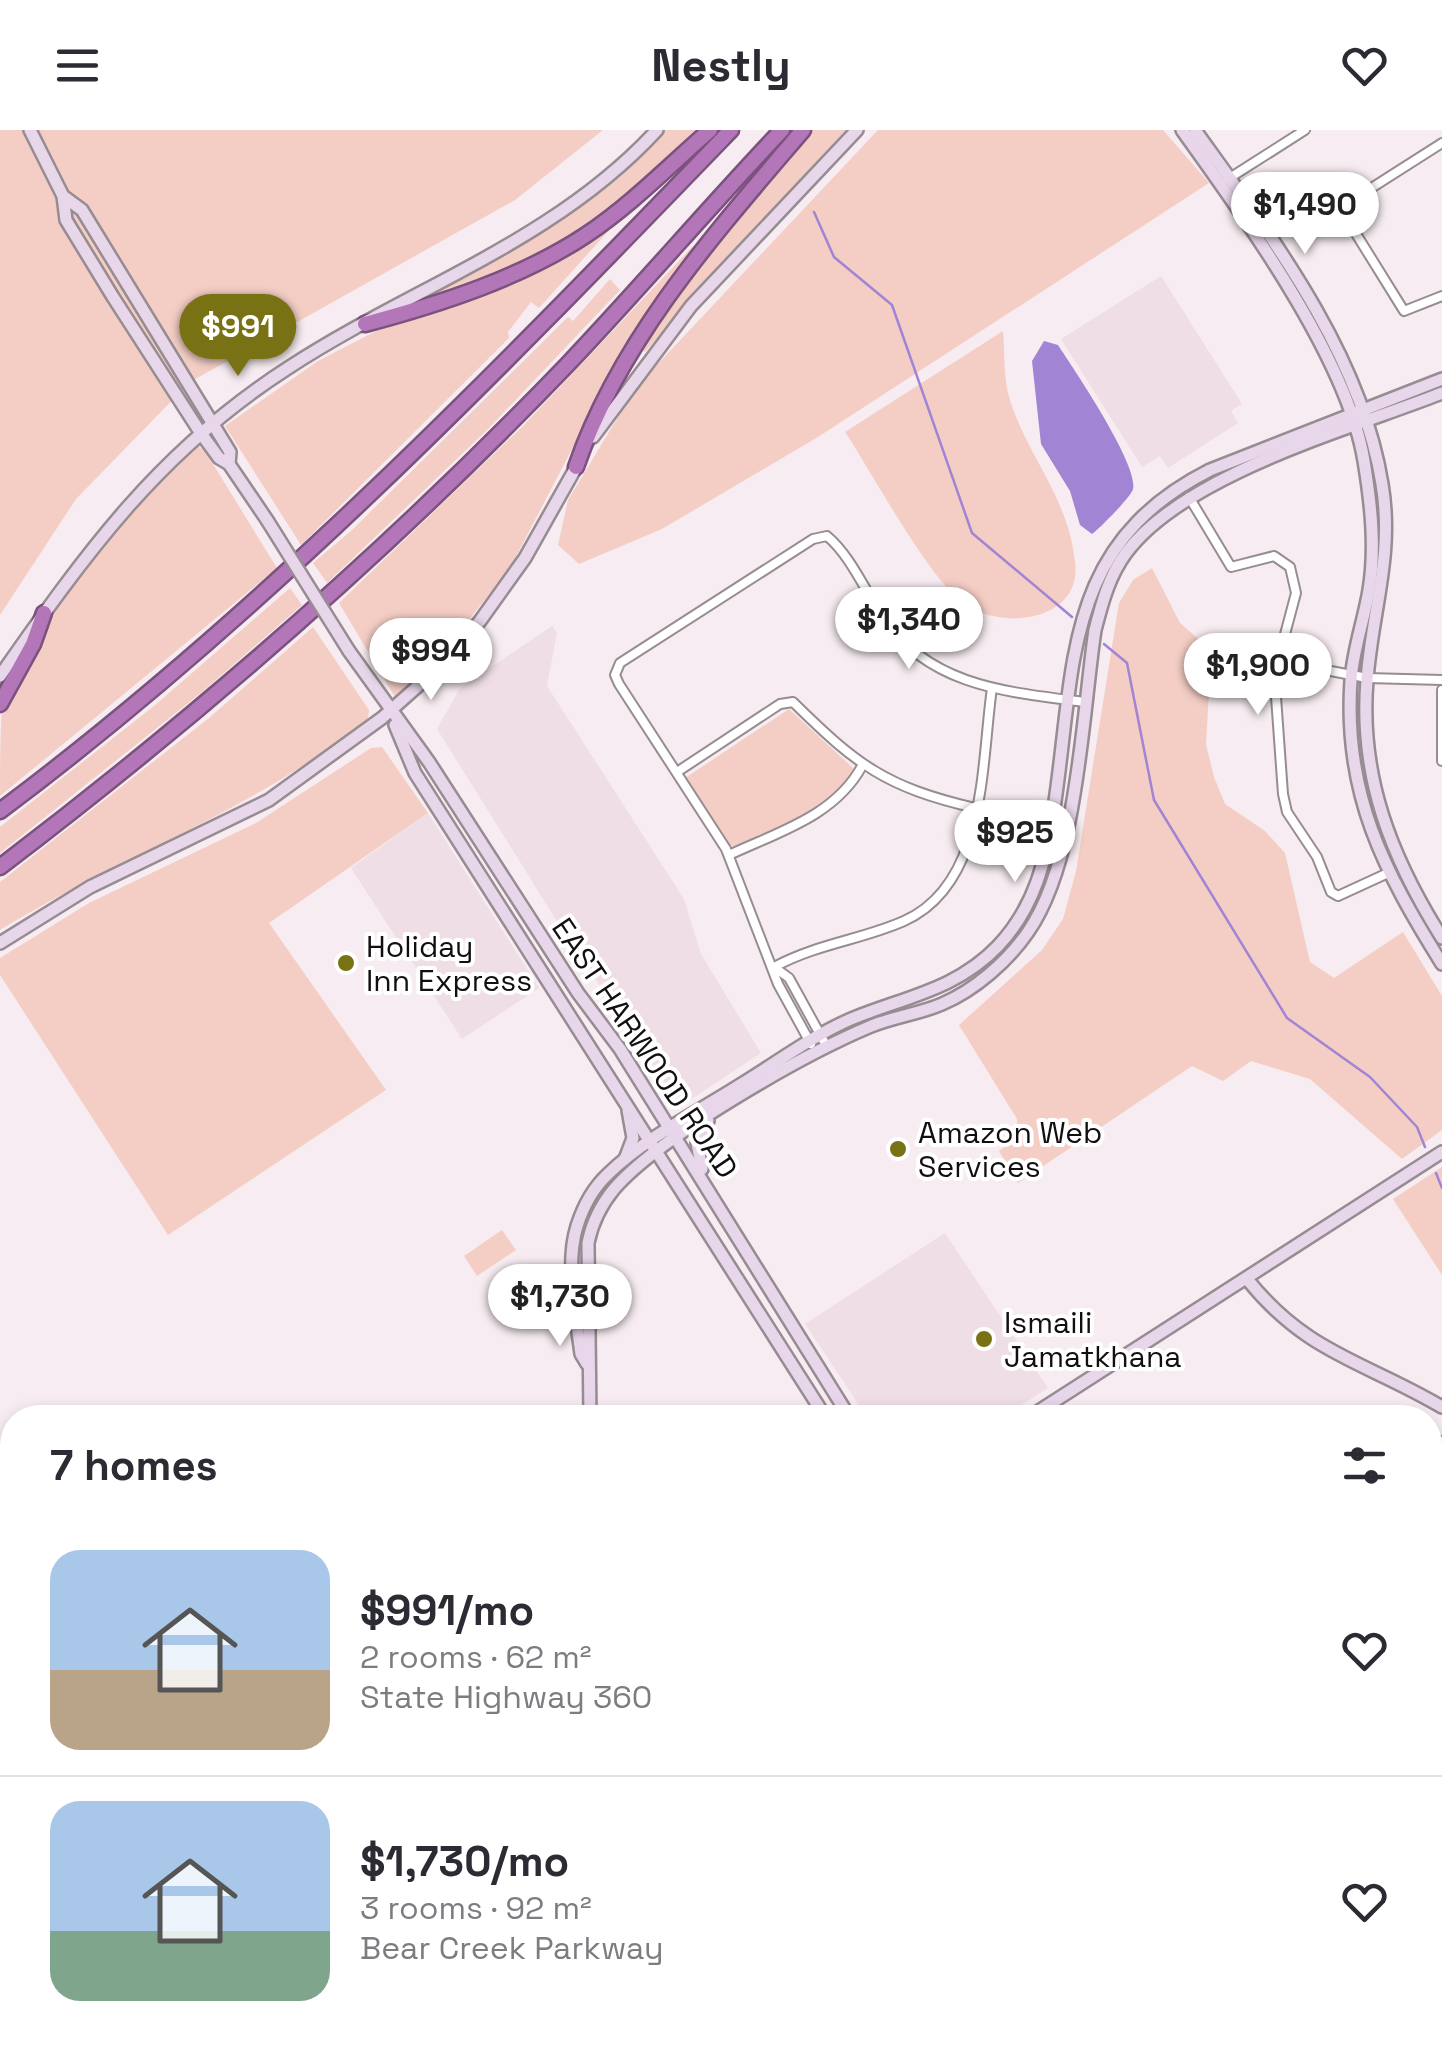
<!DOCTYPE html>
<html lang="en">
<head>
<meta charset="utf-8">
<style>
	body { margin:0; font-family:"Space Grotesk",sans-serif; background:#f2f2f3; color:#2b2b33; height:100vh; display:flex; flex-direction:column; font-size:38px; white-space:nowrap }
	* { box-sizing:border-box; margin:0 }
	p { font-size:32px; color:#7c7c81 }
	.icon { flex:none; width:55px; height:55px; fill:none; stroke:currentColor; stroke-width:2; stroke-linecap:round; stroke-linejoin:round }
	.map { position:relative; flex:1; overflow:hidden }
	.details { position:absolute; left:0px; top:1275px; width:1442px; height:642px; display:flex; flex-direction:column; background:#fff; border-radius:40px 40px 0 0; box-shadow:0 5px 15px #0003 }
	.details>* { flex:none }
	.price { position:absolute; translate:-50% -85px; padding:0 22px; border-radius:35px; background:#fff; color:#222; font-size:32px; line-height:65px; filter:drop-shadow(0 2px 5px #0008) }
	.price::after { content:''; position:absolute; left:50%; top:60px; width:30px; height:22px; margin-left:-15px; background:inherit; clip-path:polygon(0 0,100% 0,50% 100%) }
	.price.active { background:#797214; color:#fff }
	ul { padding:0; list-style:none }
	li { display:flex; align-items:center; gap:30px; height:250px; padding:0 50px }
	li+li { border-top:2px solid #e1e1e2 }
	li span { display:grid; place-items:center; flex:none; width:280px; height:200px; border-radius:30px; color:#555 }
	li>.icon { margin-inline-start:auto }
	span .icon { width:120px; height:120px; fill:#fffc; stroke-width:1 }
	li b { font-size:42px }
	h2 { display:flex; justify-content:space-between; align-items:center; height:120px; padding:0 50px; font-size:42px }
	header { display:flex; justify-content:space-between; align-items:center; height:130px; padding:0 50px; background:#fff; font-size:45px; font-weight:700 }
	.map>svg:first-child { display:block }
	.built { fill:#efdee6 }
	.green { fill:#f4cec5 }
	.water { fill:#a184d4 }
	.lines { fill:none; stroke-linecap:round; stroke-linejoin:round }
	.stream { stroke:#a184d4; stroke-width:2.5 }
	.street-casing { stroke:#968c91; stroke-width:12 }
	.secondary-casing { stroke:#968c91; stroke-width:16 }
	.highway-casing { stroke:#7b527e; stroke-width:19 }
	.street { stroke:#fff; stroke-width:8 }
	.secondary { stroke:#e8d6ea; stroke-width:11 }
	.highway { stroke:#b376b9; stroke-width:14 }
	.secondary-bridge-casing { stroke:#968c91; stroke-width:16; stroke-linecap:butt }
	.secondary-bridge { stroke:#e8d6ea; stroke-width:11 }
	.poi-dot { fill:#797214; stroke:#fff; stroke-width:4 }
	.labels { text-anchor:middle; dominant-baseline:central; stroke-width:8; stroke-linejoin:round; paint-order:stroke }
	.poi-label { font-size:30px; fill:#120f10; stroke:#fff; text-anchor:start }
	.street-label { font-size:30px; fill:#120f10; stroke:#fff }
</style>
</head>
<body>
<header><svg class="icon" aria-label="menu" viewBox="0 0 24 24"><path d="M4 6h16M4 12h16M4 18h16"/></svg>Nestly<svg class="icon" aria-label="heart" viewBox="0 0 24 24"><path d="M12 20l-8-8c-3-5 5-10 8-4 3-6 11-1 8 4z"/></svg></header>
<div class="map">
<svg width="1442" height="1916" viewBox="0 0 1442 1916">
	<rect width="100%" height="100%" fill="#f7ecf1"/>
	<g class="built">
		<polygon points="1161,146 1242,274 1231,281 1238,293 1168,338 1160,326 1142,337 1061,209"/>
		<polygon points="552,496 557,503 547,556 684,769 701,824 761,923 681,976 558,793 437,599 460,558"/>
		<polygon points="428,683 539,858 462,909 351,738"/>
		<polygon points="945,1103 1048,1258 1002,1287 867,1287 805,1194"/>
	</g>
	<g class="green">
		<polygon points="0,0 603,0 515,70 190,252 76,369 0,485"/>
		<path d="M665,0H695C657,36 623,73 580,103C538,132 486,148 439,167L437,162C523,117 597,70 665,0Z"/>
		<polygon points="810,0 847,0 645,222 640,218 709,122"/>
		<polygon points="878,0 1163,0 1209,53 818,307 662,399 579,434 558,415 568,370 636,257"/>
		<polygon points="621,87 539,178 531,172 508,202 509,208 301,415 225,296 318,231 372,203 467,166 603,101 590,115"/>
		<polygon points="693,116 699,121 607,252 510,438 435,532 395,567 339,473 522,297"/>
		<polygon points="610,149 620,160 487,300 327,453 313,433 351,401 568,187 573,191"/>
		<path d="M1003,201C1005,223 1003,249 1010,270C1028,328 1068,366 1075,432C1083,492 999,502 962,472C926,444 873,344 845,302Z"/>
		<path d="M198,316L205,321L277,438L0,666C0,641 0,604 2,581C29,510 134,357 198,316Z"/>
		<polygon points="1152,438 1180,493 1203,513 1211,528 1206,614 1214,647 1225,674 1265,701 1285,723 1310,832 1334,848 1403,802 1442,866 1442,1000 1402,1029 1310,949 1251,931 1223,951 1192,936 1018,1053 999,1021 1017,1007 1017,989 959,895 1042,820 1063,789 1076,741 1119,473 1133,450"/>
		<polygon points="290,458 302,475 202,562 0,723 0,697 154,576"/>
		<path d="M313,497L369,580L368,589C257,679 121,726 0,800V752L209,588Z"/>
		<polygon points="789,579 853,638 853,644 825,676 734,716 727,714 685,648"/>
		<polygon points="382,617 428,683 269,793 386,960 168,1105 0,845 0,828 89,773 256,693 371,618"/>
		<polygon points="1442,1037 1442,1145 1393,1069"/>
		<polygon points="502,1100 516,1120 477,1146 464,1126"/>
	</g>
	<path class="water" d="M1044,211L1058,215C1073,238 1139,335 1133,359C1132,366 1098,400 1092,404L1080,395L1070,361L1041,314L1032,231Z"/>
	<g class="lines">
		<g class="stream">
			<polyline points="814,82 834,127 892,175 972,403 1072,487"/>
			<polyline points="1104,514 1127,533 1154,670 1287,888 1370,947 1417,997 1425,1017"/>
			<polyline points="1436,1043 1442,1058"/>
		</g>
		<defs>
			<g id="street">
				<polyline points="1442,13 1340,78 1404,181 1442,166"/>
				<polyline points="1228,49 1305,0"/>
				<polyline points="1189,367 1231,437 1274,426 1290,437 1296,463 1280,523 1276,567 1283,664 1287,682 1317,727 1331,762 1338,766 1388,743"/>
				<polyline points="1279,531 1367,548 1442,550"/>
				<polyline points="1442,560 1442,631"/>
				<path d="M677,642L780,574L793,572C857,635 885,657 975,678"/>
				<path d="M729,725C778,702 835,686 862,636"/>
				<path d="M774,837C819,813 861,810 904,791C987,754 981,634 992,558"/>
				<polyline points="774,837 789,848 827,917"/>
				<path d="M811,914L778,854L726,719L619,554L615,545L620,533L813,409L827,406C851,426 866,463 884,489C931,557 1009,562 1084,572"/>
				<polyline points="1430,1320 1442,1311"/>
				<polyline points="1430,1335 1442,1327"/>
				<polyline points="1430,1432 1442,1451"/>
				<polyline points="1430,1672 1442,1664"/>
				<polyline points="1430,1829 1439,1851 1430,1857"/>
				<polyline points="665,1905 671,1916"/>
				<polyline points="929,1905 936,1916"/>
				<polyline points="709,1916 726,1905"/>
				<polyline points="953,1916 970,1905"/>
				<polyline points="1132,1916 1138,1905"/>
			</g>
			<g id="secondary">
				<polyline points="30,0 63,66 66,90 113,167 200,302 219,328 229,334 267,390"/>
				<path d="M1182,0C1244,87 1347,227 1364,331C1371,373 1376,418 1369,460C1364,490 1353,520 1351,550C1343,664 1384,741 1442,834"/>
				<path d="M1195,0C1271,106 1361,223 1382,354C1394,425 1372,481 1367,550C1359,646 1391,727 1442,808"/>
				<polyline points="63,66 82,80 230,322 229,334"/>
				<polyline points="593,307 691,176 857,0"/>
				<polyline points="349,521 429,632 578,863 620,919 850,1288"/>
				<path d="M0,546C86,423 159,321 288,238C412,157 554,112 657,0"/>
				<polyline points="395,595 415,643 826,1288"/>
				<polyline points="0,813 90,757 269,670 382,588 445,532 480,491 525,428 579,332"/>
				<polyline points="625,1029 633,1008 628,980"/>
				<polyline points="702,1039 697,1013 708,991"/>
				<path d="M1247,1149C1307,1224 1364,1231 1442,1277"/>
				<path d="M587,1234L581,1224C576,1185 565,1134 577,1096C583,1077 593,1058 608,1044C645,1008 696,983 740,955C776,933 812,906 851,889C904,867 956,860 998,816C1035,777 1046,730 1054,678C1076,534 1062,415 1210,340L1442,249"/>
				<path d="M590,1288L588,1113C592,1093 601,1075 614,1059C660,1006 803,925 869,897C892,887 919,884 942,874C975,860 1008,831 1028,802C1078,730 1082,587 1095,500C1102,473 1109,446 1126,423C1185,344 1350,299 1442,263"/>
				<polyline points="1028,1288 1442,1022"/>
				<polyline points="0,1385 12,1384"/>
				<polyline points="0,1448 12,1451"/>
				<polyline points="1231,1905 1238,1916"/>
				<polyline points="1255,1905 1262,1916"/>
				<polyline points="330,1916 347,1905"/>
			</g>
			<g id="highway">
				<path d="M365,194C440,174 521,148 586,105C631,75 670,35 710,0"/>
				<path d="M576,337C620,209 716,102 803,0"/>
				<polyline points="0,574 33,514 44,483"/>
				<path d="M0,681C268,480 499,240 731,0"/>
				<path d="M0,737C201,584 392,417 567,235C640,158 709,77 782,0"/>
			</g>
		</defs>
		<use href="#street" class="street-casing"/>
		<use href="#secondary" class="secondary-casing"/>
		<use href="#highway" class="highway-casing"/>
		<use href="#street" class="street"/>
		<use href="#secondary" class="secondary"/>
		<use href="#highway" class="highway"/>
		<defs>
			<polyline id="secondary-bridge" points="267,390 349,521"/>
		</defs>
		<use href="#secondary-bridge" class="secondary-bridge-casing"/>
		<use href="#secondary-bridge" class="secondary-bridge"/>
	</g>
	<g class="poi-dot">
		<circle cx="346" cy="833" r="10"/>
		<circle cx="898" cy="1019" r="10"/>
		<circle cx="984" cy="1209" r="10"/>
	</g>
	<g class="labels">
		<g class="poi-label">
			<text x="366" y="816">Holiday<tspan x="366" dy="34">Inn Express</tspan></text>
			<text x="918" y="1002">Amazon Web<tspan x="918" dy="34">Services</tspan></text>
			<text x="1004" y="1192">Ismaili<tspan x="1004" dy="34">Jamatkhana</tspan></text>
		</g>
		<g class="street-label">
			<text transform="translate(645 918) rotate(56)">EAST HARWOOD ROAD</text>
		</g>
	</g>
</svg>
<b class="price" style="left:1305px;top:127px">$1,490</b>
<b class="price active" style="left:238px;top:249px">$991</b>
<b class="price" style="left:909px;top:542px">$1,340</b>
<b class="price" style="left:431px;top:573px">$994</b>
<b class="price" style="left:1258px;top:588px">$1,900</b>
<b class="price" style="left:1015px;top:755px">$925</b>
<b class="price" style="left:560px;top:1219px">$1,730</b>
<section class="details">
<h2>7 homes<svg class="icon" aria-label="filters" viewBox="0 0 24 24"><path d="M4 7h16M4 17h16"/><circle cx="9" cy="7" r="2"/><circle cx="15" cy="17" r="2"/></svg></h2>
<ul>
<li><span style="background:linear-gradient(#a9c7e8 60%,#b9a48a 0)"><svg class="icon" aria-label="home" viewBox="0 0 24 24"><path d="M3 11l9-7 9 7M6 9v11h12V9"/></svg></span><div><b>$991/mo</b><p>2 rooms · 62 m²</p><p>State Highway 360</p></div><svg class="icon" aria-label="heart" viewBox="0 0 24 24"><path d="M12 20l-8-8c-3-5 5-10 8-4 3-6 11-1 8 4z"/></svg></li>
<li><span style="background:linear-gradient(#a9c7e8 65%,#7fa58c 0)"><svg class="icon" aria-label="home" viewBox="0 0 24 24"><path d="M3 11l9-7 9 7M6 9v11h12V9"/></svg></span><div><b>$1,730/mo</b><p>3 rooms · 92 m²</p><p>Bear Creek Parkway</p></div><svg class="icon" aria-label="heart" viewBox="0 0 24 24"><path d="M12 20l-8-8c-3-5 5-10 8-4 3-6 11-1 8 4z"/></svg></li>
</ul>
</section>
</div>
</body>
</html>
